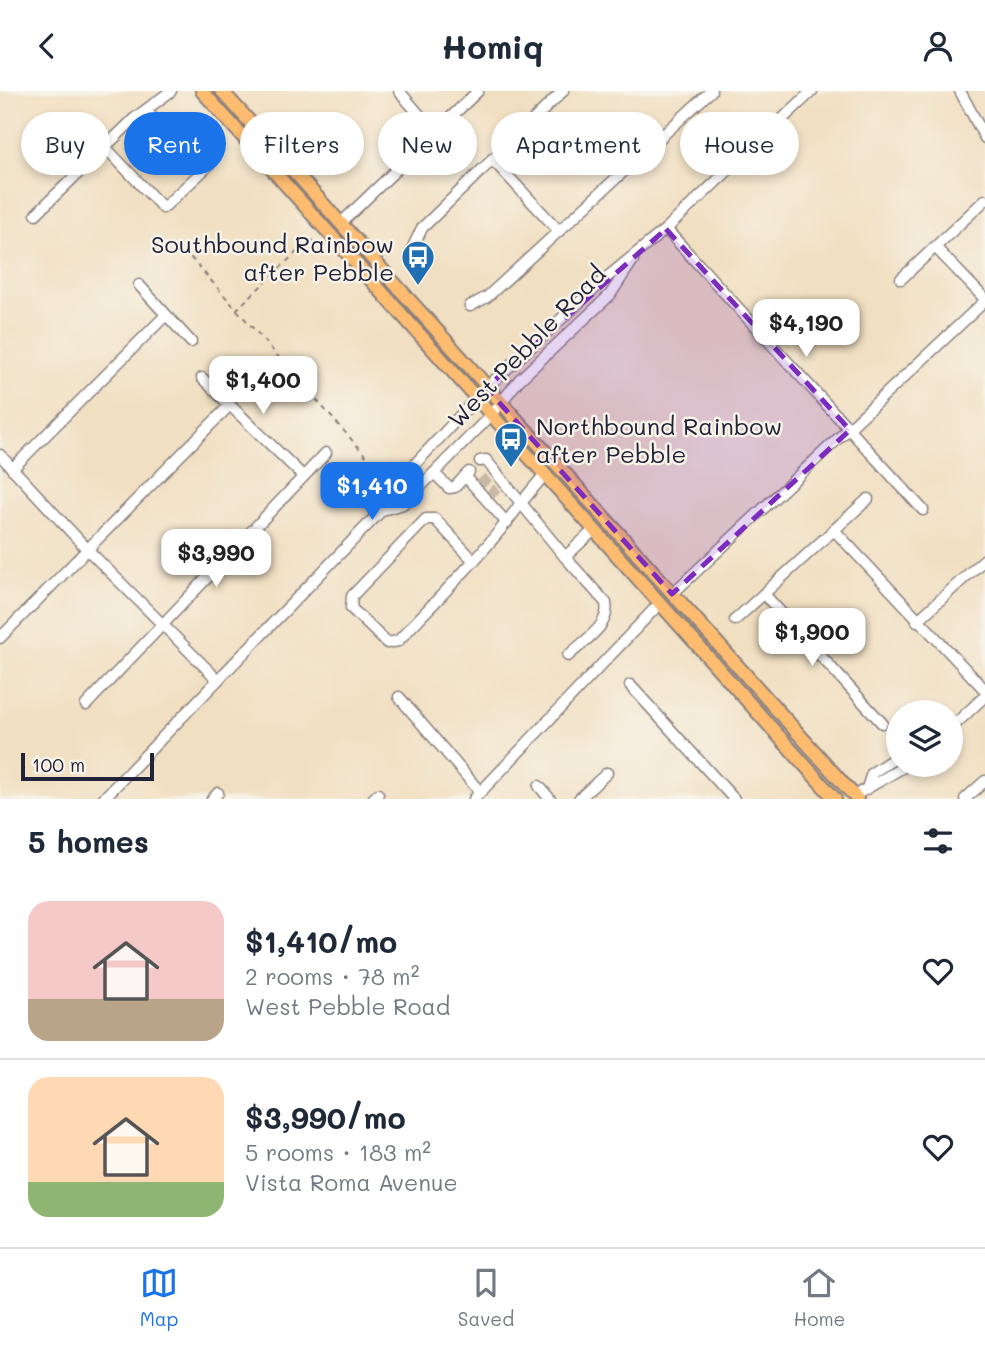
<!DOCTYPE html>
<html lang="en">
<head>
<meta charset="utf-8">
<style>
	body { margin:0; font-family:Mali,sans-serif; background:#f2f2f3; color:#1f2937; height:100vh; display:flex; flex-direction:column; font-size:26px; white-space:nowrap }
	* { box-sizing:border-box; margin:0 }
	p { font-size:23px; color:#747a83 }
	.icon { flex:none; width:38px; height:38px; fill:none; stroke:currentColor; stroke-width:2; stroke-linecap:round; stroke-linejoin:round }
	.map { position:relative; height:708px; overflow:hidden }
	.sheet { display:flex; flex-direction:column; background:#fff; flex:1 }
	.sheet>* { flex:none }
	.banner { position:absolute; left:21px; top:21px; width:943px; height:63px; display:flex; gap:14px }
	.controls { position:absolute; left:886px; top:609px; display:grid; gap:14px }
	.controls a { display:grid; place-items:center; width:77px; height:77px; border-radius:50%; background:#fff; box-shadow:0 4px 10px #0003; font-size:35px }
	.scale { position:absolute; left:21px; bottom:18px; width:133px; box-sizing:border-box; padding-left:7px; border:4px solid #22223b; border-top:0; font-size:19px; line-height:24px; white-space:nowrap; color:#22223b; -webkit-text-stroke:5px #f7f3e8; paint-order:stroke }
	.price { position:absolute; translate:-50% -60px; padding:0 16px; border-radius:14px; background:#fff; color:#222; font-size:23px; line-height:46px; filter:drop-shadow(0 2px 4px #0008) }
	.price::after { content:''; position:absolute; left:50%; top:42px; width:21px; height:16px; margin-left:-10px; background:inherit; clip-path:polygon(0 0,100% 0,50% 100%) }
	.price.on { background:#1a73e8; color:#fff }
	ul { padding:0; list-style:none }
	li { display:flex; align-items:center; gap:21px; height:175px; padding:0 28px }
	li+li { border-top:2px solid #e0e1e3 }
	li span { display:grid; place-items:center; flex:none; width:196px; height:140px; border-radius:21px; color:#555 }
	li>.icon { margin-inline-start:auto }
	span .icon { width:84px; height:84px; fill:#fffc; stroke-width:1 }
	li b { font-size:30px }
	h2 { display:flex; justify-content:space-between; align-items:center; height:84px; padding:0 28px; font-size:30px }
	.pill { padding:0 24px; border-radius:32px; background:#fff; box-shadow:0 4px 10px #0003; font-size:24px; line-height:63px }
	.pill.on { background:#1a73e8; color:#fff }
	header { display:flex; justify-content:space-between; align-items:center; height:91px; padding:0 28px; background:#fff; font-size:32px; font-weight:800 }
	.tab-bar { display:flex; justify-content:space-around; align-items:center; height:98px; border-top:2px solid #e0e1e3; background:#fff; font-size:19px; color:#747a83 }
	.tab-bar a { display:grid; justify-items:center; gap:4px }
	.tab-bar .on { color:#1a73e8 }
	.map>svg:first-child { display:block }
	.lines { fill:none; stroke-linecap:round; stroke-linejoin:round }
	.minor-tunnel { stroke:#c8b9a6; stroke-width:10; stroke-dasharray:10 5; stroke-linecap:butt }
	.minor-casing { stroke:#8a807e; stroke-width:13 }
	.major-casing { stroke:#8a807e; stroke-width:16 }
	.path { stroke:#8a807e; stroke-width:2; stroke-dasharray:5 5; stroke-linecap:butt }
	.minor { stroke:#fff; stroke-width:10 }
	.major { stroke:#fdbc70; stroke-width:12 }
	.marked { fill:#7b2cbf; fill-opacity:0.2; stroke:#7b2cbf; stroke-width:5; stroke-dasharray:14 9; stroke-linejoin:round }
	.labels { text-anchor:middle; dominant-baseline:central; stroke-width:5; stroke-linejoin:round; paint-order:stroke }
	.poi-label { font-size:24px; fill:#22223b; stroke:#f7f3e8; text-anchor:end }
	.street-label { font-size:24px; fill:#22223b; stroke:#f7f3e8 }
</style>
</head>
<body>
<header><svg class="icon" aria-label="back" viewBox="0 0 24 24"><path d="M15 5l-7 7 7 7"/></svg>Homiq<svg class="icon" aria-label="person" viewBox="0 0 24 24"><circle cx="12" cy="8" r="4"/><path d="M4 21q1-7 8-7t8 7"/></svg></header>
<div class="map">
<svg width="985" height="708" viewBox="0 0 985 708">
	<rect width="100%" height="100%" fill="#f7f3e8"/>
	<filter id="ink" filterUnits="userSpaceOnUse"><feTurbulence type="fractalNoise" baseFrequency=".0143" numOctaves="2"/><feDisplacementMap in="SourceGraphic" scale="14" xChannelSelector="R" yChannelSelector="G"/><feConvolveMatrix kernelMatrix="1 2 1 2 8 2 1 2 1" color-interpolation-filters="sRGB"/></filter>
	<filter id="wash" filterUnits="userSpaceOnUse"><feTurbulence type="fractalNoise" baseFrequency=".00686" numOctaves="4" result="noise"/><feDisplacementMap in="SourceGraphic" scale="28" xChannelSelector="R" yChannelSelector="G"/><feGaussianBlur stdDeviation="1.57" result="paint"/><feColorMatrix in="noise" values="0 0 0 0 0 0 0 0 0 0 0 0 0 0 0 0 0 1.4 0 .05"/><feComposite in="paint" operator="in"/></filter>
	<g filter="url(#wash)">
		<rect width="100%" height="100%" fill="#f1dfc1"/>
	</g>
	<g filter="url(#ink)">
		<g class="lines">
			<g class="minor-tunnel">
				<polyline points="481,393 492,383"/>
				<polyline points="490,404 502,393"/>
			</g>
			<defs>
				<g id="minor">
					<polyline points="399,0 435,42"/>
					<polyline points="960,0 985,47"/>
					<polyline points="105,56 163,117 209,74 177,38 155,29 146,20"/>
					<polyline points="492,68 559,140"/>
					<polyline points="36,123 135,27 171,0"/>
					<polyline points="341,132 478,0"/>
					<polyline points="666,138 923,419"/>
					<polyline points="413,156 422,137 563,0"/>
					<polyline points="935,156 985,208"/>
					<polyline points="633,169 610,204 519,289 491,324 434,382 403,413 382,419 390,400 486,297 605,188 666,138 812,0"/>
					<polyline points="901,188 985,109"/>
					<polyline points="139,194 191,251"/>
					<polyline points="470,215 487,206 711,0"/>
					<polyline points="202,287 303,385"/>
					<polyline points="0,364 87,458 217,588"/>
					<polyline points="12,378 166,224"/>
					<polyline points="434,382 449,397 455,396 469,381"/>
					<polyline points="545,383 521,412 565,466"/>
					<polyline points="465,385 507,432"/>
					<polyline points="834,439 985,599"/>
					<path d="M474,470L435,428H426L352,505L351,517L387,552L398,550C440,505 485,462 521,412L486,369L480,370"/>
					<polyline points="672,503 985,210"/>
					<polyline points="764,503 882,632"/>
					<polyline points="735,529 868,408"/>
					<polyline points="917,530 985,468"/>
					<polyline points="0,547 229,315"/>
					<path d="M568,565C583,550 611,535 606,512L565,466L594,439"/>
					<polyline points="630,594 734,708"/>
					<polyline points="399,606 480,701"/>
					<polyline points="86,614 326,362"/>
					<polyline points="950,638 985,605"/>
					<polyline points="868,694 872,682 898,665"/>
					<polyline points="539,695 550,708"/>
					<polyline points="854,705 907,674"/>
					<polyline points="103,708 382,419"/>
					<polyline points="212,708 218,702"/>
					<polyline points="373,708 378,703"/>
					<polyline points="474,708 660,512"/>
					<polyline points="579,708 607,682"/>
					<polyline points="965,708 985,690"/>
				</g>
				<g id="major">
					<polyline points="202,0 835,708"/>
					<polyline points="222,0 857,708"/>
				</g>
			</defs>
			<use href="#minor" class="minor-casing"/>
			<use href="#major" class="major-casing"/>
			<g class="path">
				<polyline points="184,159 382,383"/>
				<polyline points="236,219 304,154 318,147"/>
			</g>
			<use href="#minor" class="minor"/>
			<use href="#major" class="major"/>
		</g>
	</g>
	<path class="marked" d="M666,138L850,339L672,503L486,297Z"/>
	<defs>
		<symbol id="bus-pin" viewBox="-11 -11 22 30"><path d="M0 17L-7.5 6A9.5 9.5 0 1 1 7.5 6Z" fill="#1f6fb2" stroke="#f7f3e8"/><path d="M-5-6H5V4H4V6H2V4H-2V6H-4V4H-5ZM-3.5-4V0h7V-4ZM-3.5 1.2v1.5H-2V1.2ZM2 1.2v1.5H3.5V1.2Z" fill="#fff"/></symbol>
	</defs>
	<g fill-rule="evenodd">
		<use href="#bus-pin" x="399" y="147" width="38" height="52"/>
		<use href="#bus-pin" x="492" y="329" width="38" height="52"/>
	</g>
	<g class="labels">
		<g class="poi-label">
			<text x="394" y="152">Southbound Rainbow<tspan x="394" dy="28">after Pebble</tspan></text>
			<text x="536" y="334" text-anchor="start">Northbound Rainbow<tspan x="536" dy="28">after Pebble</tspan></text>
		</g>
		<g class="street-label">
			<text transform="translate(526 255) rotate(-46)">West Pebble Road</text>
		</g>
	</g>
</svg>
<div class="controls">
<a><svg class="icon" aria-label="layers" viewBox="0 0 24 24"><path d="M12 4l9 5-9 5-9-5zM3 14l9 5 9-5"/></svg></a>
</div>
<div class="scale">100 m</div>
<b class="price" style="left:806px;top:268px">$4,190</b>
<b class="price" style="left:263px;top:325px">$1,400</b>
<b class="price on" style="left:372px;top:431px">$1,410</b>
<b class="price" style="left:216px;top:498px">$3,990</b>
<b class="price" style="left:812px;top:577px">$1,900</b>
<div class="banner">
<a class="pill">Buy</a>
<a class="pill on">Rent</a>
<a class="pill">Filters</a>
<a class="pill">New</a>
<a class="pill">Apartment</a>
<a class="pill">House</a>
</div>
</div>
<section class="sheet">
<h2>5 homes<svg class="icon" aria-label="filters" viewBox="0 0 24 24"><path d="M4 7h16M4 17h16"/><circle cx="9" cy="7" r="2"/><circle cx="15" cy="17" r="2"/></svg></h2>
<ul>
<li><span style="background:linear-gradient(#f6c9c9 70%,#b9a48a 0)"><svg class="icon" aria-label="home" viewBox="0 0 24 24"><path d="M3 11l9-7 9 7M6 9v11h12V9"/></svg></span><div><b>$1,410/mo</b><p>2 rooms · 78 m²</p><p>West Pebble Road</p></div><svg class="icon" aria-label="heart" viewBox="0 0 24 24"><path d="M12 20l-8-8c-3-5 5-10 8-4 3-6 11-1 8 4z"/></svg></li>
<li><span style="background:linear-gradient(#ffd9b3 75%,#8fb573 0)"><svg class="icon" aria-label="home" viewBox="0 0 24 24"><path d="M3 11l9-7 9 7M6 9v11h12V9"/></svg></span><div><b>$3,990/mo</b><p>5 rooms · 183 m²</p><p>Vista Roma Avenue</p></div><svg class="icon" aria-label="heart" viewBox="0 0 24 24"><path d="M12 20l-8-8c-3-5 5-10 8-4 3-6 11-1 8 4z"/></svg></li>
</ul>
</section>
<nav class="tab-bar">
<a class="on"><svg class="icon" aria-label="map" viewBox="0 0 24 24"><path d="M3 6l6-2 6 2 6-2v14l-6 2-6-2-6 2zM9 4v14M15 6v14"/></svg>Map</a>
<a><svg class="icon" aria-label="saved" viewBox="0 0 24 24"><path d="M7 4h10v16l-5-4-5 4z"/></svg>Saved</a>
<a><svg class="icon" aria-label="home" viewBox="0 0 24 24"><path d="M3 11l9-7 9 7M6 9v11h12V9"/></svg>Home</a>
</nav>
</body>
</html>
